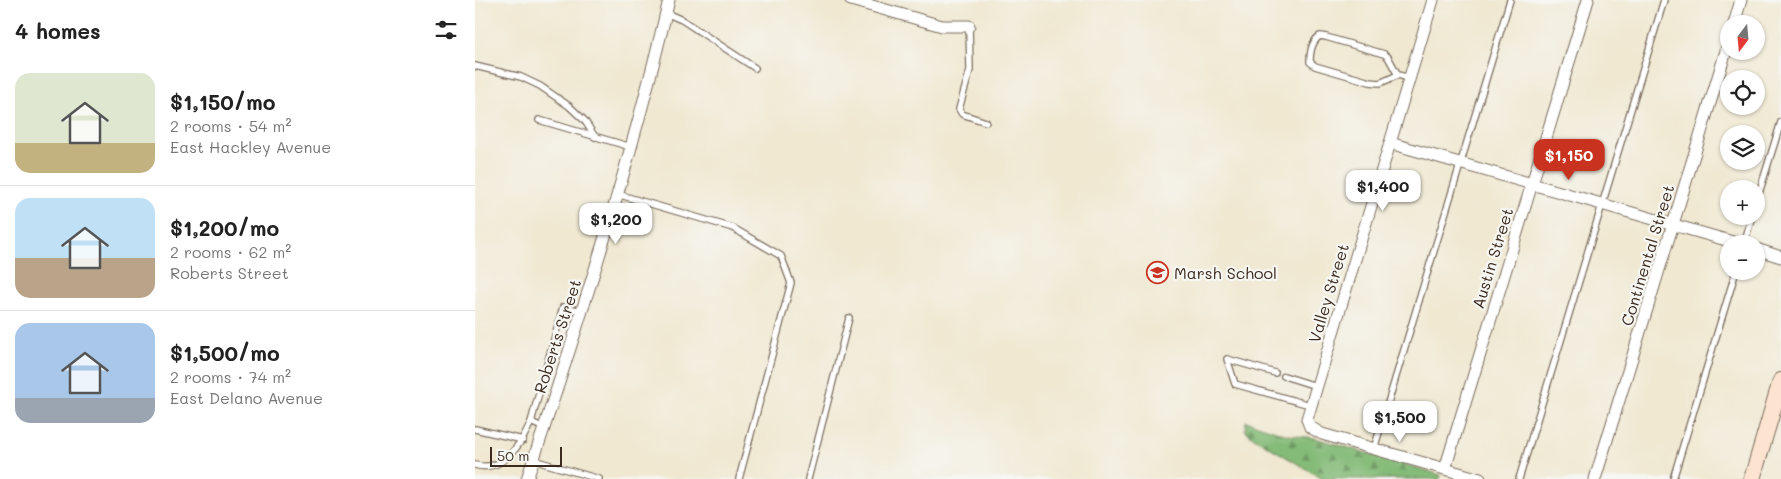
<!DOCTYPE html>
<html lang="en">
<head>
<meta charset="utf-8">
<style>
	body { margin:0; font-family:Mali,sans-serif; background:#f2f2f2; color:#222; height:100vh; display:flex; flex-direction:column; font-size:19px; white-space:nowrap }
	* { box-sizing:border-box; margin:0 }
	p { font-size:16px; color:#767676 }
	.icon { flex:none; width:28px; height:28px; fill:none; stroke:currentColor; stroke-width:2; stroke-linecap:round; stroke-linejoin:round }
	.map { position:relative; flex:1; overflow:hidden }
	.panel { display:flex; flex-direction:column; background:#fff; width:475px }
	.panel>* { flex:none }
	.needle { width:32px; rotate:196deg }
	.controls { position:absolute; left:1245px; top:15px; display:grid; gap:10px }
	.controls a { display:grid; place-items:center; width:45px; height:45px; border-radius:50%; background:#fff; box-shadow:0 1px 4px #0004; font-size:25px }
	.scale { position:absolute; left:15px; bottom:12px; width:72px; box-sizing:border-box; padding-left:5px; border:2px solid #3b2a1e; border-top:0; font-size:14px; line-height:18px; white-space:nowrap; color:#3b2a1e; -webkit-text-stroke:4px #f6f6f2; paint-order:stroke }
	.price { position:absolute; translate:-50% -42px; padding:0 11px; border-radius:10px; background:#fff; color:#222; font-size:16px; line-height:32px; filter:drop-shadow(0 1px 2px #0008) }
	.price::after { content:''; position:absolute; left:50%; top:30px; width:15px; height:11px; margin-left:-8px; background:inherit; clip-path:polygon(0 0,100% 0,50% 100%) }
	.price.current { background:#c8321e; color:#fff }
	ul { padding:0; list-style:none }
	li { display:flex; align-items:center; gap:15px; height:125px; padding:0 15px }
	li+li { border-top:1px solid #e0e0e0 }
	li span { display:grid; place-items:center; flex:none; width:140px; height:100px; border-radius:15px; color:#555 }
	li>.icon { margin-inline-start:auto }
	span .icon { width:60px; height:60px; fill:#fffc; stroke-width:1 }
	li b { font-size:21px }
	h2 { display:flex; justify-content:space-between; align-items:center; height:60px; padding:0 15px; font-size:21px }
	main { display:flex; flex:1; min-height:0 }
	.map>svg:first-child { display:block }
	.forest { fill:url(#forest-firs); stroke:#60724b }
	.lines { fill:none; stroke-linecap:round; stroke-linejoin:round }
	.service-casing { stroke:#7a6c5d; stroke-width:8 }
	.minor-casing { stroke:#7a6c5d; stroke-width:13 }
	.secondary-casing { stroke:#7a6c5d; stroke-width:18 }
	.service { stroke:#fff; stroke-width:5.5 }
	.minor { stroke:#fff; stroke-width:11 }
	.secondary { stroke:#fde4d0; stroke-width:16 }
	.labels { text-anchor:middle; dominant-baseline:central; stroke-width:4.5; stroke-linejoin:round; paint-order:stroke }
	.street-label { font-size:16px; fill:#3b2a1e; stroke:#f6f6f2 }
	.poi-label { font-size:16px; fill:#3b2a1e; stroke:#f6f6f2; text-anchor:start }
</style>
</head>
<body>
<main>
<section class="panel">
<h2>4 homes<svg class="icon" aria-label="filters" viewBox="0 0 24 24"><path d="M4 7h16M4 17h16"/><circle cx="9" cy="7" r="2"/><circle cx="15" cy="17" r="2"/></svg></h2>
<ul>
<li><span style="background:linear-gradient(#dfe7d0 70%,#c2b280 0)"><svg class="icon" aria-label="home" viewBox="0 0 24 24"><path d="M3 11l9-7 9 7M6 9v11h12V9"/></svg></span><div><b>$1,150/mo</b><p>2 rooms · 54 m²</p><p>East Hackley Avenue</p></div></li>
<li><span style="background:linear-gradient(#bfe0f5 60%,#b9a48a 0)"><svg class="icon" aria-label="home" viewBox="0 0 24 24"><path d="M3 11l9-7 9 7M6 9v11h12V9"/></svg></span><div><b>$1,200/mo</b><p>2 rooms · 62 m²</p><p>Roberts Street</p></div></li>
<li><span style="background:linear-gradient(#a9c7e8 75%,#9aa5b1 0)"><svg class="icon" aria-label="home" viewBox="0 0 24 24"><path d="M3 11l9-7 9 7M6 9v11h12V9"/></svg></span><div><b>$1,500/mo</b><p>2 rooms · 74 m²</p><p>East Delano Avenue</p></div></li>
</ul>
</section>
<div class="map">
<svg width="1306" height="479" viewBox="0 0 1306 479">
	<defs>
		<pattern id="forest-firs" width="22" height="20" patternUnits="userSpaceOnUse" patternTransform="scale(1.25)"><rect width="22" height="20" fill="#84bb78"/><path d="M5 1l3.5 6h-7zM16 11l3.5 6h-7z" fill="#6d9862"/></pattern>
	</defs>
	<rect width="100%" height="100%" fill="#f6f6f2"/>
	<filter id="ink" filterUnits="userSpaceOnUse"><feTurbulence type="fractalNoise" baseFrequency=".02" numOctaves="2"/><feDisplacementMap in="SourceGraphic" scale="10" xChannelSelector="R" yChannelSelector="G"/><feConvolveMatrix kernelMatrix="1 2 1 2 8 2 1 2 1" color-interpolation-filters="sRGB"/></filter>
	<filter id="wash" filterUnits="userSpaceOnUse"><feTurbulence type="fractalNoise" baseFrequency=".0096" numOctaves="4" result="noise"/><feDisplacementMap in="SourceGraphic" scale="20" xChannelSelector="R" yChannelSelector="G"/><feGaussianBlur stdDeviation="1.12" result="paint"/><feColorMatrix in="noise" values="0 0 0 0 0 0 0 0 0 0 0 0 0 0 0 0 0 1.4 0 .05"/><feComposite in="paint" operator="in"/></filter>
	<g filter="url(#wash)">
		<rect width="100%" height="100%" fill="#f0e8d1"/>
		<polygon class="forest" points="771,421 813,435 840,438 966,475 965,479 848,479 779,438 770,430"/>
	</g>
	<g filter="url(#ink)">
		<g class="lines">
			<defs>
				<g id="service">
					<polyline points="191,13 207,20 280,68"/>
					<polyline points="494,26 495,70 484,109 487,114 511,122"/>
					<polyline points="0,66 46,77 65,86 94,106 110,121 120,137"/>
					<path d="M923,75L913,57L909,54L851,37L845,36C837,41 835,53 835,62L840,66L895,82L905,83L923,75L935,78"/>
					<polyline points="64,120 156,147"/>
					<polyline points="142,194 258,228 306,256 316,283 264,479"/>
					<polyline points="1281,203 1306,122"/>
					<polyline points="1269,244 1277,216"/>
					<polyline points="800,373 752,359 760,384 835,405"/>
					<polyline points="809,376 841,386"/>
					<polyline points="69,428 56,422 88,307 107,311"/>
					<polyline points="0,429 48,440"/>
					<polyline points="899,449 1035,0"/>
					<polyline points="58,460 124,479"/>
					<path d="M0,465C28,473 46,444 56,422"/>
					<polyline points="333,479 374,318"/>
					<polyline points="1044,479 1189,0"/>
					<polyline points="1198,479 1261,271"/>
				</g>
				<g id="minor">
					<polyline points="376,0 467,26 494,26"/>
					<polyline points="958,0 832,419 835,427 847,434 1005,479"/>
					<polyline points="1259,24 1266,0"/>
					<polyline points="915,143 1265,244"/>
					<polyline points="1281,249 1306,257"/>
					<polyline points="970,469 1113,0"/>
					<path d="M52,479C105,321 156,162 194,0"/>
					<polyline points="1120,479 1254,41"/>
				</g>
				<polyline id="secondary" points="1277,479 1306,381"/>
			</defs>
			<use href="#service" class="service-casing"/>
			<use href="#minor" class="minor-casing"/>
			<use href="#secondary" class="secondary-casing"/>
			<use href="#service" class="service"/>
			<use href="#minor" class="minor"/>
			<use href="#secondary" class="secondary"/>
		</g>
	</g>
	<defs>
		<symbol id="school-ring" viewBox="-11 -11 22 22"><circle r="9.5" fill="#f6f6f2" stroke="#c8321e" stroke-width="1.5"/><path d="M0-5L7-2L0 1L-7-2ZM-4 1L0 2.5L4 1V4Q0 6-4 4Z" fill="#c8321e"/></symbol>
	</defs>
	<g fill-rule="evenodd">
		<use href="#school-ring" x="670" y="260" width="25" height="25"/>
	</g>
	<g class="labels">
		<g class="street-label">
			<text transform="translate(1172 255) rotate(-73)">Continental Street</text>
			<text transform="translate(1017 258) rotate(-73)">Austin Street</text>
			<text transform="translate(853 293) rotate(-73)">Valley Street</text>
			<text transform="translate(82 336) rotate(-72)">Roberts Street</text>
		</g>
		<g class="poi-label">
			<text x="699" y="272">Marsh School</text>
		</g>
	</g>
</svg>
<div class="controls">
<a><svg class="needle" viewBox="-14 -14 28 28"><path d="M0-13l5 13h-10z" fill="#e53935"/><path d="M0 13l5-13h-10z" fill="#767676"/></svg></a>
<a><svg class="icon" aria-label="locate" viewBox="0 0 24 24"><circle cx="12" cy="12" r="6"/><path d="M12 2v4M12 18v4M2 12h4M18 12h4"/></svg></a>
<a><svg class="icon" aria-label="layers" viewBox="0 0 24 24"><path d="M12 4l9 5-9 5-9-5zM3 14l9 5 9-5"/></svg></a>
<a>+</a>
<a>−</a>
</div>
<div class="scale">50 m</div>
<b class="price current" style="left:1094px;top:181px">$1,150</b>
<b class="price" style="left:908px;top:212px">$1,400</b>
<b class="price" style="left:141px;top:245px">$1,200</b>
<b class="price" style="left:925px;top:443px">$1,500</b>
</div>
</main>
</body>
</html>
